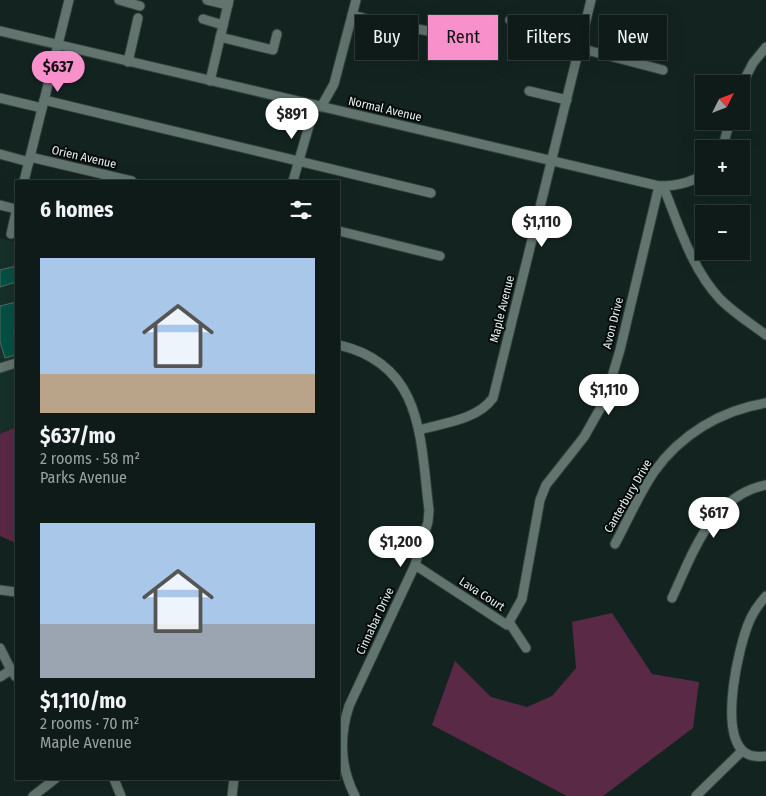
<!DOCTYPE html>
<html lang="en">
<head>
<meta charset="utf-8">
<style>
	body { margin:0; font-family:"Fira Sans Condensed",sans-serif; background:#172421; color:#f1f3f6; height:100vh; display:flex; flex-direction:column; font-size:19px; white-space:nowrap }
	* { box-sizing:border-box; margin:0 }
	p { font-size:16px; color:#9ba1a2 }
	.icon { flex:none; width:28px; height:28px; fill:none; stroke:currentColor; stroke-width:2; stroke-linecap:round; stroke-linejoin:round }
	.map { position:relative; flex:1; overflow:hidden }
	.drawer { position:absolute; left:15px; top:180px; width:325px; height:600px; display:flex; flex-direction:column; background:#0e1b18; border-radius:0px; box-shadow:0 5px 20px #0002,0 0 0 1px #2e3937 }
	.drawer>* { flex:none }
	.guide { position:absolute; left:355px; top:15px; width:335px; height:45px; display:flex; gap:10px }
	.needle { width:32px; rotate:48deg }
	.fabs { position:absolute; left:695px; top:75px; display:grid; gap:10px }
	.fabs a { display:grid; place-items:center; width:55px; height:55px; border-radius:0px; background:#0e1b18; box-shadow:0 5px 20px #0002,0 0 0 1px #2e3937; font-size:25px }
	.price { position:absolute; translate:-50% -42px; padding:0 11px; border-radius:18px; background:#fff; color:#222; font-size:16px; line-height:32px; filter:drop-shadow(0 1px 2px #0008) }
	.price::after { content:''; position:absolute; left:50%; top:30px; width:15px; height:11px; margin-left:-8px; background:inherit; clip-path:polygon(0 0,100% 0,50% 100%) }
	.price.current { background:#f890cc; color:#111 }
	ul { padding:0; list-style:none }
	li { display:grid; align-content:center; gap:10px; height:265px; padding:0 25px }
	li span { display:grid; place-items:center; height:155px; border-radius:0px; color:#555 }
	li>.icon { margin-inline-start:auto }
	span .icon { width:90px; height:90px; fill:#fffc; stroke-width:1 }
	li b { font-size:21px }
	h2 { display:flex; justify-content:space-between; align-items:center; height:60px; padding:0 25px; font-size:21px }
	.tag { padding:0 18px; border-radius:0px; background:#0e1b18; box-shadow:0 5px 20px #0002,0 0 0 1px #2e3937; font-size:18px; line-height:45px }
	.tag.current { background:#f890cc; color:#111 }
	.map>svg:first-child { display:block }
	.built { fill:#17302a }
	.green { fill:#5a2946 }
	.building { fill:#045143; stroke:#576964 }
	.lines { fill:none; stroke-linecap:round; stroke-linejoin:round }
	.minor-casing { stroke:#333f3b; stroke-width:11 }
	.minor { stroke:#61746e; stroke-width:9 }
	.labels { text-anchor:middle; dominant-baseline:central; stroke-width:4; stroke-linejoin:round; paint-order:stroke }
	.street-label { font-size:12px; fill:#e6f0ed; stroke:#050b0a }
</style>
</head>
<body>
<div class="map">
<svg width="766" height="796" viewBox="0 0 766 796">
	<rect width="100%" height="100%" fill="#132420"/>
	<polygon class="built" points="0,238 16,242 16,427 0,434"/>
	<g class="green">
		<polygon points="16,427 16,543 0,536 0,434"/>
		<polygon points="612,613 652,674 699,682 693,728 603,796 567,796 432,725 455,661 491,697 527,707 552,696 576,668 572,622"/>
	</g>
	<g class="building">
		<polygon points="16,266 16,282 0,287 0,270"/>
		<polygon points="16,302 16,330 14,331 16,338 16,355 5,358 0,342 0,306"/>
	</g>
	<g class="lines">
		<defs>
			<g id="minor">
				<polyline points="119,0 140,6"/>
				<polyline points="207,0 228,5"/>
				<polyline points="353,15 398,28 406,27 428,31"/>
				<polyline points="203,19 223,25"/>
				<polyline points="510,20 582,39"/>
				<path d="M0,31L659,186C674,186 691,184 704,173"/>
				<polyline points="220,37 273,50 277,34"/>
				<polyline points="579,48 663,70"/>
				<polyline points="128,62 138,18"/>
				<polyline points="210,81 229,0"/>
				<polyline points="741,86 753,63 766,47"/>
				<polyline points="529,91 567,100"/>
				<polyline points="0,98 42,108"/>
				<polyline points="44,100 431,193"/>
				<polyline points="321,107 334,84 356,0"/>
				<polyline points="722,149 730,121"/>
				<polyline points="0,154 29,162"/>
				<polyline points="30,157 132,181"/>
				<polyline points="24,181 69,0"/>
				<polyline points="293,181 315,105"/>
				<path d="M663,186C679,225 691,268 720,299C734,313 750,323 766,335"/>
				<polyline points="0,205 16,209"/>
				<polyline points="339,231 440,256"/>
				<polyline points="11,234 16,212"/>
				<path d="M339,345C424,365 420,439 429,510L428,522L415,565L349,706C339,737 340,767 355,796"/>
				<polyline points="0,368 16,363"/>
				<path d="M419,430C443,423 477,420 493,398L591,0"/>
				<path d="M615,544C628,520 639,494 654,472C680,435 721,410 766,403"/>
				<polyline points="415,565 507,625 509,622"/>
				<polyline points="0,590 16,592"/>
				<path d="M766,596C759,604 753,612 749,622C738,649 721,725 741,749C748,757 757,757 766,756"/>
				<path d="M672,598C693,553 711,496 766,485"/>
				<polyline points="509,622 522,599 540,500 546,485 584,437 605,400 620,350 659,186"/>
				<polyline points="509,622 526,648"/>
				<polyline points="0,648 11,670 16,677"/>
				<polyline points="0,677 11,670"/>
				<polyline points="114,779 121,796"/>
				<polyline points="33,796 55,779"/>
				<polyline points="232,796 234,779"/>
				<polyline points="696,796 742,751"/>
			</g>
		</defs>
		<use href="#minor" class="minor-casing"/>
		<use href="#minor" class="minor"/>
	</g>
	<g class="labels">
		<g class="street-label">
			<text transform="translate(385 109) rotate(13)">Normal Avenue</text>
			<text transform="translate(84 157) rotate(13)">Orien Avenue</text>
			<text transform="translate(502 309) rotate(-76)">Maple Avenue</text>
			<text transform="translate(613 323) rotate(-76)">Avon Drive</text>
			<text transform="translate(628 496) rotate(-60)">Canterbury Drive</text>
			<text transform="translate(482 594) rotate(33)">Lava Court</text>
			<text transform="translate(375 621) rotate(-65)">Cinnabar Drive</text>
		</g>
	</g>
</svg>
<div class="fabs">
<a><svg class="needle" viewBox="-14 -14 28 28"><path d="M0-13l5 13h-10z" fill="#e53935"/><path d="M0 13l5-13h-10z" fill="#9ba1a2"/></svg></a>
<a>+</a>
<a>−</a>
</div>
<b class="price current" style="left:58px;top:93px">$637</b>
<b class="price" style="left:292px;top:140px">$891</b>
<b class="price" style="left:542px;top:248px">$1,110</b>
<b class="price" style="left:609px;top:416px">$1,110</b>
<b class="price" style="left:714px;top:539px">$617</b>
<b class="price" style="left:401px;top:568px">$1,200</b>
<div class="guide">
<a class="tag">Buy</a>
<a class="tag current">Rent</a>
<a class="tag">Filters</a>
<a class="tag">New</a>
</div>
<section class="drawer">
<h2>6 homes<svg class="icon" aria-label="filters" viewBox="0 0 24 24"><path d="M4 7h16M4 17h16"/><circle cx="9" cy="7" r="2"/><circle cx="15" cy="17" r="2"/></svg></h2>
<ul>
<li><span style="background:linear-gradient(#a9c7e8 75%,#b9a48a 0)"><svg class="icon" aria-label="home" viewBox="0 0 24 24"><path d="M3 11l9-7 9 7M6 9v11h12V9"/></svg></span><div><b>$637/mo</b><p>2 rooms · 58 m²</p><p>Parks Avenue</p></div></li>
<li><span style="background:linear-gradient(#a9c7e8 65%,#9aa5b1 0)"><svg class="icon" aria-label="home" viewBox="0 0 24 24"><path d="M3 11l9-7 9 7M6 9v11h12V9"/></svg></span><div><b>$1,110/mo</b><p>2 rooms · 70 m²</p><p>Maple Avenue</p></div></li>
</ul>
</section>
</div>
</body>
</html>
